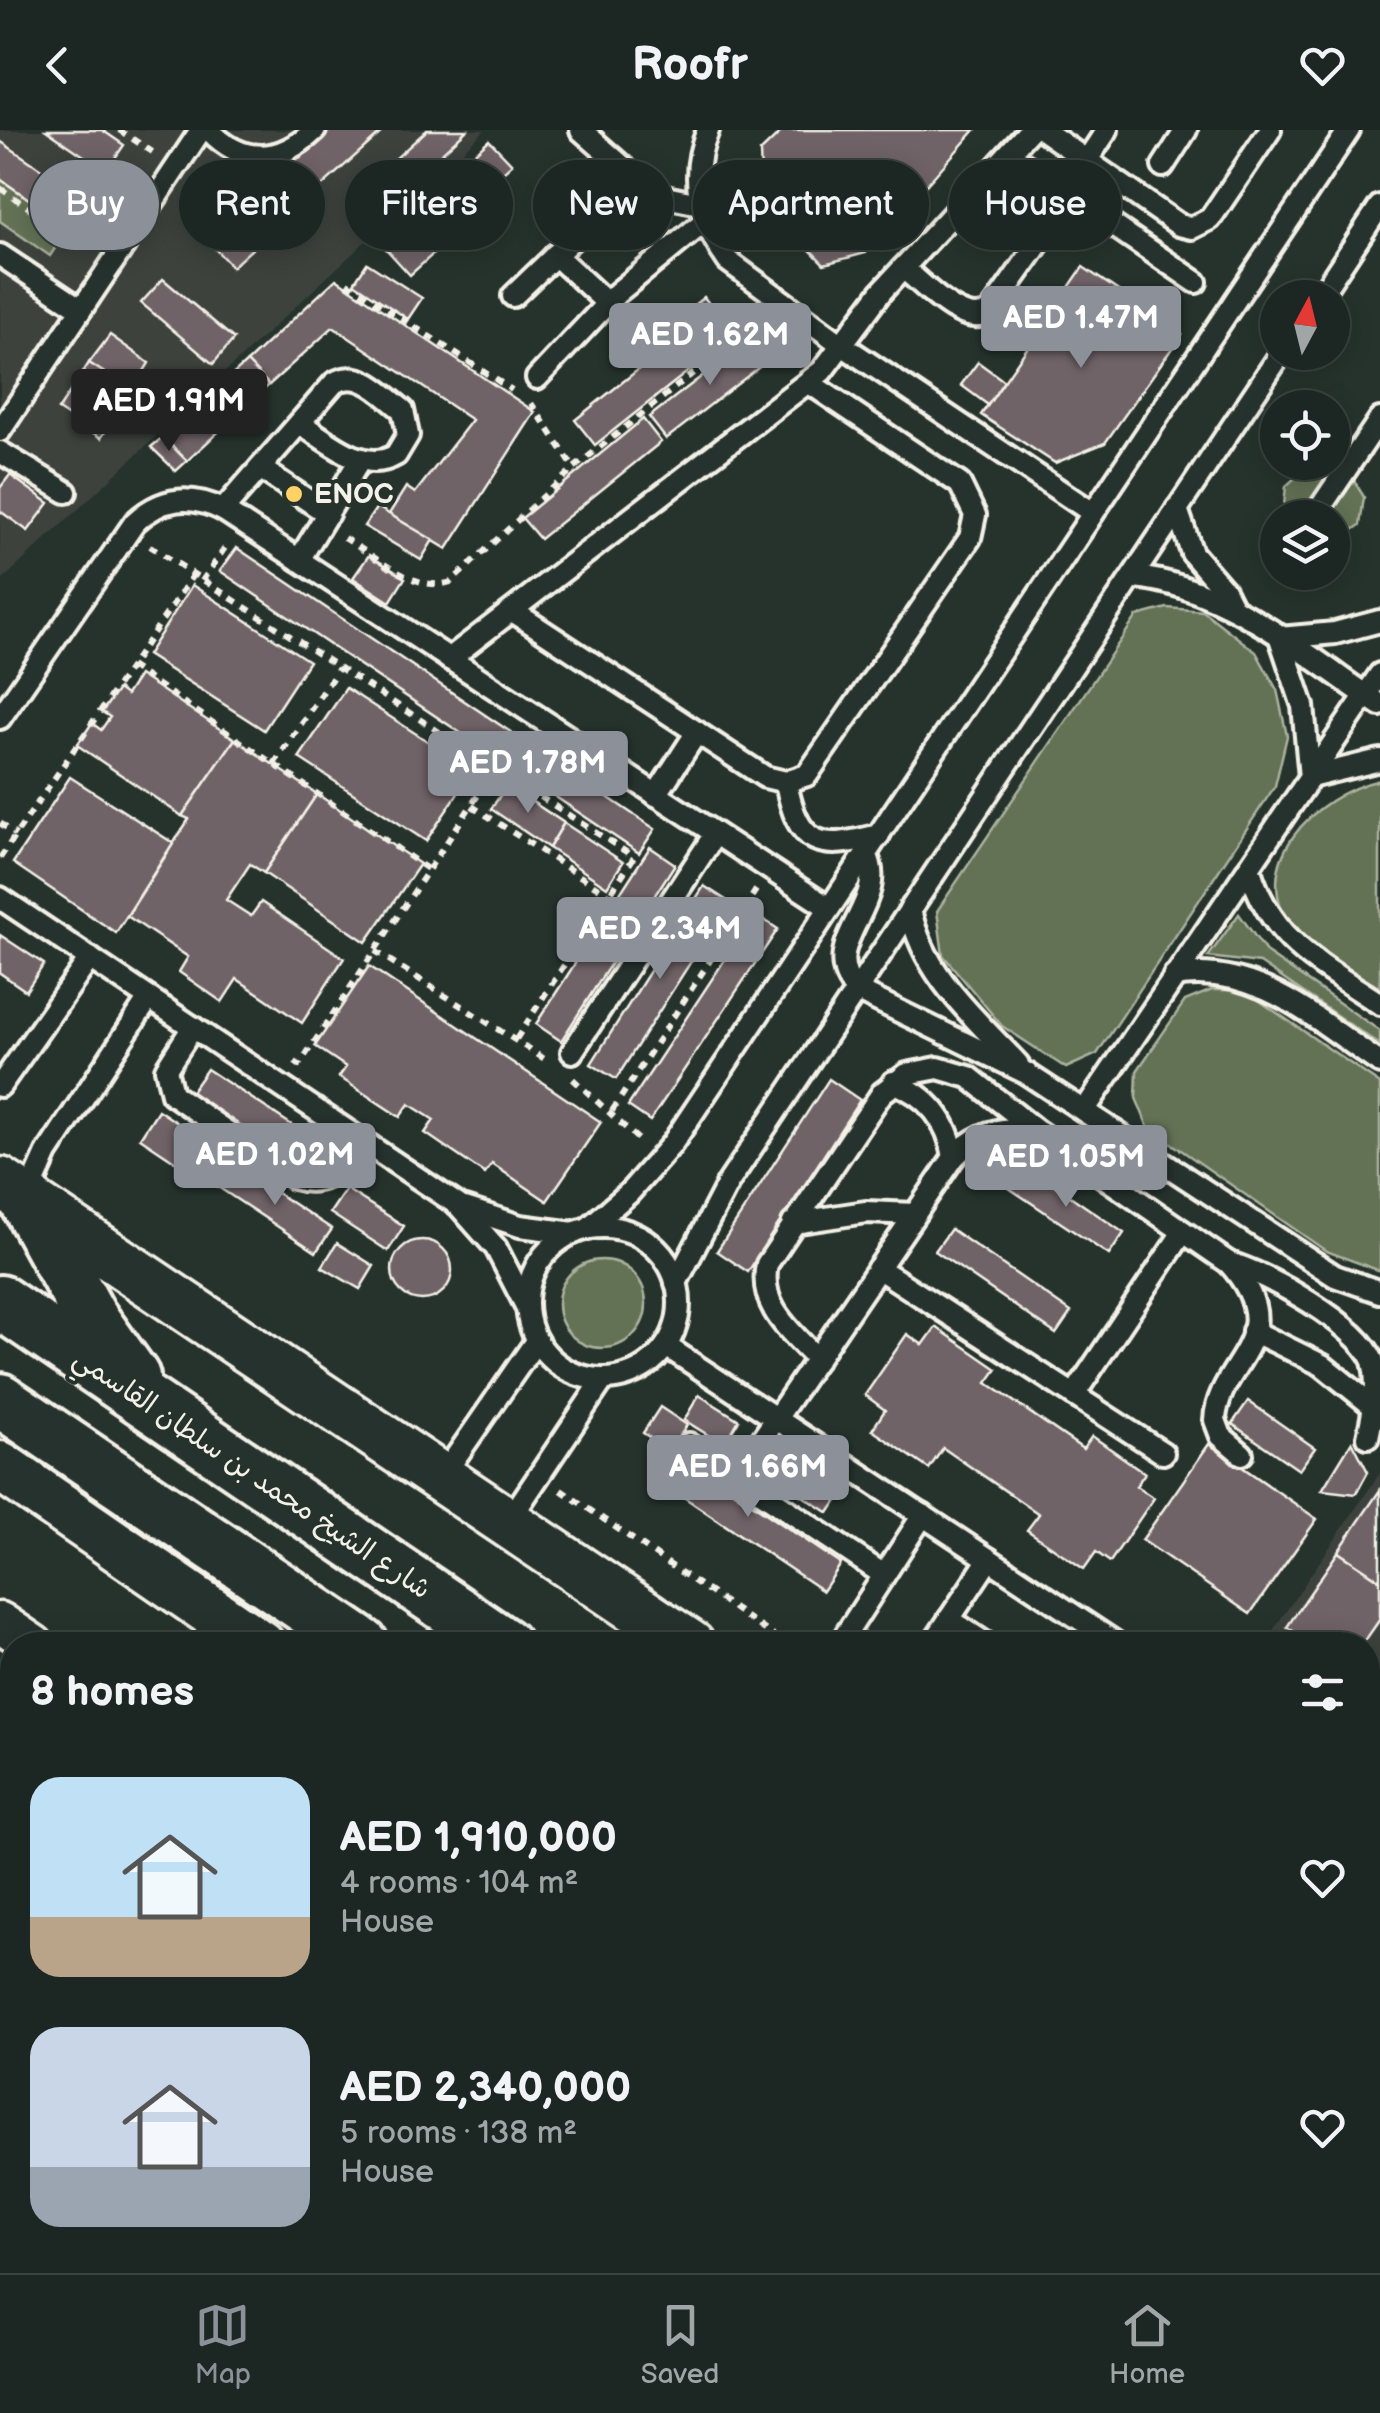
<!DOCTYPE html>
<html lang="en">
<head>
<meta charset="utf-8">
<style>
	body { margin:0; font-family:"Balsamiq Sans","Playpen Sans Arabic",sans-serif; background:#29322f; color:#f1f3f6; height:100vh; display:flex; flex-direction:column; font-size:38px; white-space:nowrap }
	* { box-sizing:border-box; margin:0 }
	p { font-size:32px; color:#a0a5a5 }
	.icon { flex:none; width:55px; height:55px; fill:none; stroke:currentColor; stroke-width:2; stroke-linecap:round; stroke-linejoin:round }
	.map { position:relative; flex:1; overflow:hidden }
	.side { position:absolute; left:0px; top:1502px; width:1380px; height:642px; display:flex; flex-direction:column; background:#1c2622; border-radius:40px 40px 0 0; box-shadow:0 5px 25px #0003,0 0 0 2px #3a4340 }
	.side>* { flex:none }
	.banner { position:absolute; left:30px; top:30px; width:1320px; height:90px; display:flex; gap:20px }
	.needle { width:65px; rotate:7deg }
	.controls { position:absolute; left:1260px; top:150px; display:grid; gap:20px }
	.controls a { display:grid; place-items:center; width:90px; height:90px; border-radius:50%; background:#1c2622; box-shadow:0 5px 25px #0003,0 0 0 2px #3a4340; font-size:50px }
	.price { position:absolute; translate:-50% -85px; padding:0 22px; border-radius:10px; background:#8c9099; color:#fff; font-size:32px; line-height:65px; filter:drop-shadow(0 2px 5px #0008) }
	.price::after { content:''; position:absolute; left:50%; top:60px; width:30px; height:22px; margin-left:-15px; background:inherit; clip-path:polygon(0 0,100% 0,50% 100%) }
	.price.active { background:#222; color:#fff }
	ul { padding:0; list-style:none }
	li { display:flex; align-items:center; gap:30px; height:250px; padding:0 30px }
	li span { display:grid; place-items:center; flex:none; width:280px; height:200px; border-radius:30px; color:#555 }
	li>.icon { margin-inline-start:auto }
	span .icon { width:120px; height:120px; fill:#fffc; stroke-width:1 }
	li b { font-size:42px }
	h2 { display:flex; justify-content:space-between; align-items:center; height:120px; padding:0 30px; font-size:42px }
	.tag { padding:0 35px; border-radius:45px; background:#1c2622; box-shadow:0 5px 25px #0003,0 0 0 2px #3a4340; font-size:35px; line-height:90px }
	.tag.active { background:#8c9099; color:#fff }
	header { display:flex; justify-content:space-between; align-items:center; height:130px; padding:0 30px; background:#1c2622; font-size:45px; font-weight:700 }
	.dock { display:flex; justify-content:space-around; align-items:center; height:140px; border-top:2px solid #3a4340; background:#1c2622; font-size:28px; color:#a0a5a5 }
	.dock a { display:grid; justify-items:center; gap:5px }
	.dock .active { color:#8c9099 }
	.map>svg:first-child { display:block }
	.built { fill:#3c423e }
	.green { fill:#637254; stroke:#acb29e; stroke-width:2.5 }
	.building { fill:#706467; stroke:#f4f1e8; stroke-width:2.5 }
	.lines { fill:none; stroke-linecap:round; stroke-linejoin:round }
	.service-casing { stroke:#f4f1e8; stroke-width:28 }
	.minor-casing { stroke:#f4f1e8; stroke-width:45 }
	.tertiary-casing { stroke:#f4f1e8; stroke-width:55 }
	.secondary-casing { stroke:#f4f1e8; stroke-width:60 }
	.path { stroke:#f4f1e8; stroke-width:6; stroke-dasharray:8 8; stroke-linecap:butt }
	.service { stroke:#26332d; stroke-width:20 }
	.minor { stroke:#26332d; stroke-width:38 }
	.tertiary { stroke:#26332d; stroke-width:48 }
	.secondary { stroke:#26332d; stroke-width:52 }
	.poi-dot { fill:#ffd166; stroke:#26332d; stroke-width:4 }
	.labels { text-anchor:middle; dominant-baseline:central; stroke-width:8; stroke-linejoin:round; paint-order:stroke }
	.poi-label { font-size:28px; font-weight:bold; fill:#f4f1e8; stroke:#26332d; text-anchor:start }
	.street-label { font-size:28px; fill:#f4f1e8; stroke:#26332d }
</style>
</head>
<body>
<header><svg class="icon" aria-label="back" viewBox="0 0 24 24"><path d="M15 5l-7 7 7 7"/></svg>Roofr<svg class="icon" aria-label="heart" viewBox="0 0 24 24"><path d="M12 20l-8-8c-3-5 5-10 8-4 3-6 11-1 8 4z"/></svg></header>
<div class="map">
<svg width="1380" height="2143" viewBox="0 0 1380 2143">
	<rect width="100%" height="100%" fill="#26332d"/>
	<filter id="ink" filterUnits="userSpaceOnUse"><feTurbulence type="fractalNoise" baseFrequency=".01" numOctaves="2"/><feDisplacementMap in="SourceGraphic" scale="20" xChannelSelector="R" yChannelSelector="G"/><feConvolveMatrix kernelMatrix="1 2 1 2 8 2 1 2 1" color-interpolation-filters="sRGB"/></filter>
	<g filter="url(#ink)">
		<g class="built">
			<polygon points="0,0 485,0 0,452"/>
			<polygon points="1380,1343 1380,1832 1368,1824 1368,1515 1263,1515"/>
		</g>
		<g class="green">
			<polygon points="0,44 72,92 50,126 0,91"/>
			<polygon points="1322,333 1349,342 1364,367 1360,395 1333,414 1332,388 1284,387 1283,384 1286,356 1308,336"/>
			<polygon points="1167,478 1203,481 1256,522 1277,560 1287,606 1275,656 1097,924 1066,938 1002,896 943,825 937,781 1137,486"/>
			<path d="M1380,650V858C1359,844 1310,820 1295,802C1243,735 1314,665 1380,650Z"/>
			<polygon points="1239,784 1267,823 1380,901 1380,915 1260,833 1208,827"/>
			<polygon points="1212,860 1244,860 1380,954 1380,1141 1326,1121 1148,997 1136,968 1137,941 1185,871"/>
			<circle cx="602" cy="1174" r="44"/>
		</g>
		<g class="building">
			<polygon points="46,0 102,0 124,15 106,41"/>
			<polygon points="326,0 384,0 232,137 205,108"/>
			<polygon points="427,0 467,0 371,88 352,68"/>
			<polygon points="783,0 975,0 866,123 824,134 762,71 760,22"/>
			<polygon points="489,10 512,34 491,53 468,29"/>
			<polygon points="0,11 87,70 68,96 0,49"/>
			<polygon points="451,44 483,79 410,145 377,109"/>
			<polygon points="367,133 422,168 408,189 354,153"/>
			<polygon points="1083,137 1182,204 1105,313 1055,333 981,285"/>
			<polygon points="163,149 234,209 213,234 141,173"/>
			<polygon points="336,149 535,282 447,419 389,384 406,357 415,363 472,290 333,197 269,255 247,232"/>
			<polygon points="704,167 717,184 693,202 710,224 595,315 575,290 669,215 659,203"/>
			<polygon points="110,205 149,233 132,261 89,233"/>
			<polygon points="754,206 771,228 666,309 649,287"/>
			<polygon points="247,232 269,255 187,331 163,307"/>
			<polygon points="978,232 1004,251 988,275 961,255"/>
			<polygon points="89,233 132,261 101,308 58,280"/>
			<polygon points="643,289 661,312 540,409 522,388"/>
			<polygon points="163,307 187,331 176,341 151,317"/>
			<polygon points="10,345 49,373 28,401 0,381 0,358"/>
			<polygon points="377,377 433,410 421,430 364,396"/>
			<polygon points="237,418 655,699 639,723 220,441"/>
			<polygon points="369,425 405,448 390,472 353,448"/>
			<polygon points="192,455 309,531 264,600 147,525"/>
			<polygon points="139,545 235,609 182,686 77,615 92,593 101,600 110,587 102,582 118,559 126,565"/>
			<polygon points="346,558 473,641 426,711 299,628"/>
			<polygon points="235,609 317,664 264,743 250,734 226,770 251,786 261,772 344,828 302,893 237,849 222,872 179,842 188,827 127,786 189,689 182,686"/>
			<polygon points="70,647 173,713 116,803 13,733"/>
			<polygon points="507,655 564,693 549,718 491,679"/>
			<polygon points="317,664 420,734 366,812 264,743"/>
			<polygon points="564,693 623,732 607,757 549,718"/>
			<polygon points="650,717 675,734 561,911 536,894"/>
			<polygon points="704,756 729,772 616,949 591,934"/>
			<polygon points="755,784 778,799 650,991 628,976"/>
			<polygon points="0,805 44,834 26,861 0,843"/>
			<polygon points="369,836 601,992 547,1071 492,1034 485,1044 425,1003 434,990 409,974 400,987 339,947 346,937 315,916"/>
			<polygon points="207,939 310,1007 291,1035 188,966"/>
			<polygon points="829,949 860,970 748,1142 717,1121"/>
			<polygon points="158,980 228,1026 209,1054 140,1008"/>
			<polygon points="233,1034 332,1099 316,1122 218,1057"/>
			<polygon points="1025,1035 1124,1103 1109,1125 1009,1058"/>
			<polygon points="346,1059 404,1096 388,1121 330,1083"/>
			<polygon points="951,1099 1071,1182 1056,1204 935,1121"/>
			<circle cx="422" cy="1140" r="30"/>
			<polygon points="337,1113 374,1136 360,1159 322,1137"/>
			<polygon points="936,1197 997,1239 987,1253 1083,1319 1092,1306 1145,1343 1136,1356 1154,1368 1110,1432 1096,1422 1084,1439 1027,1400 1039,1384 943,1318 929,1339 872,1300 885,1280 865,1265 907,1204 923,1215"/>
			<polygon points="699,1265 739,1290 724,1315 684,1290"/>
			<polygon points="1248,1271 1315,1318 1299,1340 1232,1294"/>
			<polygon points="660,1277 687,1295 670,1321 643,1303"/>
			<polygon points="1352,1311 1368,1342 1356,1364 1322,1360"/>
			<polygon points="1209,1314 1317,1389 1250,1484 1142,1410"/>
			<polygon points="672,1320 841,1434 823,1461 654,1347"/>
			<polygon points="789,1321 846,1357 829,1383 772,1346"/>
			<polygon points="1380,1360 1380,1450 1338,1422"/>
			<polygon points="1338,1422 1380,1450 1380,1489 1362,1515 1314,1515 1287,1497"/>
			<polygon points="3,1566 12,1572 12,1660 0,1652"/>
			<polygon points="73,2132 106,2132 121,2143 65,2143"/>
			<polygon points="444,2132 544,2132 538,2143 457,2143"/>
			<polygon points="815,2132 860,2132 853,2143 831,2143"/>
		</g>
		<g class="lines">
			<defs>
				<g id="service">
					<path d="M209,0C243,36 280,33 315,0"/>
					<polyline points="581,0 655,65 700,74"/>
					<path d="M708,0C688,47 700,91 728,131L842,215L1093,383"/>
					<polyline points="1043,0 1179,95 1192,98 1210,89 1270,0"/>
					<polyline points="1009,24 1196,152"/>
					<polyline points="1087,30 1107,0"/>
					<polyline points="1163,36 1186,0"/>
					<polyline points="0,125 81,179"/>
					<polyline points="555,125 607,173"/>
					<path d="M903,138C924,154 965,202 991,181L1071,67"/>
					<polyline points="513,166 636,48"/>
					<polyline points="1319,168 1380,76"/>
					<polyline points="537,248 617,163 705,91"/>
					<polyline points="0,301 201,0"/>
					<polyline points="0,322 66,362"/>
					<polyline points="260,338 328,384"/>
					<polyline points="1320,378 1380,289"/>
					<polyline points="1177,379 1192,423 1224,460 1232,476"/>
					<path d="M223,380C260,338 297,296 334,253C360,237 383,265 403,280L408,305L396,325C362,345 328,310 299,293"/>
					<polyline points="299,430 360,330"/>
					<path d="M1133,447C1223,454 1307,526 1380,575"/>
					<polyline points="514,482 765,647 786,652 807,645 970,408 975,385 960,354 808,252"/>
					<polyline points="1380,491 1335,503 1280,508 1303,576 1310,647 1380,630"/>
					<polyline points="449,529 822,241 881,162 1030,0"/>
					<path d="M0,588L135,392C162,367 190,364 223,380L829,778"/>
					<path d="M786,652C798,717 819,721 879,705"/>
					<polyline points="656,665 697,602"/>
					<path d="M866,724C892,774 814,815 856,860L1026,943L1335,1146L1380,1162"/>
					<path d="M1249,737C1271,812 1319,833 1380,874"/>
					<polyline points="0,768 458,1075 496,1118 526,1176"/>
					<path d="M910,779C923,845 974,887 1018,934"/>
					<path d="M1174,846C1256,832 1316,890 1380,933"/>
					<path d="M193,897L166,939L172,964L294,1048C327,1059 346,1034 369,1015"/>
					<polyline points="572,922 715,704"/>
					<path d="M893,952C928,966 948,990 954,1027"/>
					<polyline points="0,956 90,828"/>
					<polyline points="1084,981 1380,544"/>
					<polyline points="27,1068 47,1023 149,868"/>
					<polyline points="465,1078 520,1096 574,1103"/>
					<polyline points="793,1093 866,1082 915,1084"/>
					<circle cx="603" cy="1173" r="76"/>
					<polyline points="587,1099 629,1063 672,1014 1349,0"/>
					<path d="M1229,1133C1266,1143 1358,1194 1373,1231C1380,1256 1373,1283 1368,1307"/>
					<polyline points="878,1138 1163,1323"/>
					<polyline points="676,1153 728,1053 1282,222"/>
					<polyline points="1253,1201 1322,1235 1374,1277"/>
					<polyline points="666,1216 1119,1515"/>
					<path d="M817,1229C791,1201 758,1177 767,1134L882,963L907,944L938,938L969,947L1038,1002"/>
					<polyline points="1074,1265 1183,1102"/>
					<polyline points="689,1314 884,1445"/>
					<path d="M737,1346L954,1027C978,1001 1006,994 1040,1003L1229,1133C1295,1208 1218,1231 1215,1290L1221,1306L1242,1324"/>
					<polyline points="442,1347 536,1211"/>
					<polyline points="508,1392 603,1250"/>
					<polyline points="949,1489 988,1515"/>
					<polyline points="839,1515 923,1385"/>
					<polyline points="932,1515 989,1429"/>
					<polyline points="1368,1795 1380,1775"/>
				</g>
				<g id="minor">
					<polyline points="0,1492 34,1515"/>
					<polyline points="0,1987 12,1995"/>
					<polyline points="223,2132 239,2143"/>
				</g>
				<g id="tertiary">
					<polyline points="0,1052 690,1515"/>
					<polyline points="0,1336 260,1515"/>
					<polyline points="1368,1970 1380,1978"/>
					<polyline points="1079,2132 1083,2143"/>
					<polyline points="1171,2132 1186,2143"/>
					<polyline points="975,2143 976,2132"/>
				</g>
				<g id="secondary">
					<polyline points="26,1070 89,1185 133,1247"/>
					<polyline points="0,1172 504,1515"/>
					<polyline points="0,1270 362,1515"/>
					<polyline points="1368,2093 1380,2102"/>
					<polyline points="1306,2132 1322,2143"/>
				</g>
			</defs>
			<use href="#service" class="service-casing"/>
			<use href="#minor" class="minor-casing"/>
			<use href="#tertiary" class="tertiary-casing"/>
			<use href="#secondary" class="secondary-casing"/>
			<g class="path">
				<polyline points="119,0 154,23"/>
				<polyline points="0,58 90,120"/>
				<polyline points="347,153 512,260"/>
				<polyline points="531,273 574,338"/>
				<path d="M344,408C374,425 416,464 451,452L574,338L765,186"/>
				<polyline points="150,416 634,727 515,911"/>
				<polyline points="202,451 227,415"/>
				<polyline points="130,536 429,740"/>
				<polyline points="274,634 339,538"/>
				<polyline points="472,676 609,765"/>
				<polyline points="0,693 16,705"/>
				<polyline points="0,728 193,445"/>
				<polyline points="375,821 546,930"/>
				<polyline points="295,932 299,935 496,638"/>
				<polyline points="573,949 641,1012"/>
				<polyline points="612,981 756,760"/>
				<polyline points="561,1360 787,1515"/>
			</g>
			<use href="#service" class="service"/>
			<use href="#minor" class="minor"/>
			<use href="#tertiary" class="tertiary"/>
			<use href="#secondary" class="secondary"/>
		</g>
	</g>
	<circle class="poi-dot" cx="294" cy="364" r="10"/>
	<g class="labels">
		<g class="poi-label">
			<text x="314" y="364">ENOC</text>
		</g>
		<g class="street-label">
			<text transform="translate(252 1344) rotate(34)">شارع الشيخ محمد بن سلطان القاسمي</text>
		</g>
	</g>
</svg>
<div class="controls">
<a><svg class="needle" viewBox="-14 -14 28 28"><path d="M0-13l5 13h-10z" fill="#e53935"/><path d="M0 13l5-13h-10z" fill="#a0a5a5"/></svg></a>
<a><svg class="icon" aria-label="locate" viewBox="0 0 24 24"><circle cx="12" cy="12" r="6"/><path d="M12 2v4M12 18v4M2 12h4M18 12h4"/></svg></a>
<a><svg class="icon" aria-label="layers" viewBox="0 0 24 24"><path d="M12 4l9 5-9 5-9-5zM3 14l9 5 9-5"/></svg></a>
</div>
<b class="price" style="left:1081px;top:241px">AED 1.47M</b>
<b class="price" style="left:710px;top:258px">AED 1.62M</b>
<b class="price active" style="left:169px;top:324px">AED 1.91M</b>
<b class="price" style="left:528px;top:686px">AED 1.78M</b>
<b class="price" style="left:660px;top:852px">AED 2.34M</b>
<b class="price" style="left:275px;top:1078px">AED 1.02M</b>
<b class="price" style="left:1066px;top:1080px">AED 1.05M</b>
<b class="price" style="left:748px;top:1390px">AED 1.66M</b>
<div class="banner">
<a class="tag active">Buy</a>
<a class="tag">Rent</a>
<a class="tag">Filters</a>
<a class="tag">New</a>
<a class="tag">Apartment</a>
<a class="tag">House</a>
</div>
<section class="side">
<h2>8 homes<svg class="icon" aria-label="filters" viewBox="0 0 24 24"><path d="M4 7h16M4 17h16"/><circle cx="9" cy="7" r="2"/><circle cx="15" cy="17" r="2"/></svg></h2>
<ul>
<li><span style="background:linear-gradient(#bfe0f5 70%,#b9a48a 0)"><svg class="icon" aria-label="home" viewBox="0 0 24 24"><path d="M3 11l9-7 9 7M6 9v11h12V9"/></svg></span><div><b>AED 1,910,000</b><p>4 rooms · 104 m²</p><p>House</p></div><svg class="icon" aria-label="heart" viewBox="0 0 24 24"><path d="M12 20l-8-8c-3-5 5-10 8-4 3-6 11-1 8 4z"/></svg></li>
<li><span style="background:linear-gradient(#c9d6e8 70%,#9aa5b1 0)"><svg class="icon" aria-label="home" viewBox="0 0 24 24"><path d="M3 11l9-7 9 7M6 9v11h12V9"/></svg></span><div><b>AED 2,340,000</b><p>5 rooms · 138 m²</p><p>House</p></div><svg class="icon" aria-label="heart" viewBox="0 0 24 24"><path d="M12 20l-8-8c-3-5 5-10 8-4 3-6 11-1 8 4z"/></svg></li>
</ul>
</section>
</div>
<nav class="dock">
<a class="active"><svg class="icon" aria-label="map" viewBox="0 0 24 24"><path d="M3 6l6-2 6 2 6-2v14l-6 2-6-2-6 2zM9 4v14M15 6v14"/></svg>Map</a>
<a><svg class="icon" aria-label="saved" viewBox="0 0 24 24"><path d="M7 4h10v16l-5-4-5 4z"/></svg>Saved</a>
<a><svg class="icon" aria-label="home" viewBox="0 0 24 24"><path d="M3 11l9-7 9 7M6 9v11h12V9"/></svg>Home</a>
</nav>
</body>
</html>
